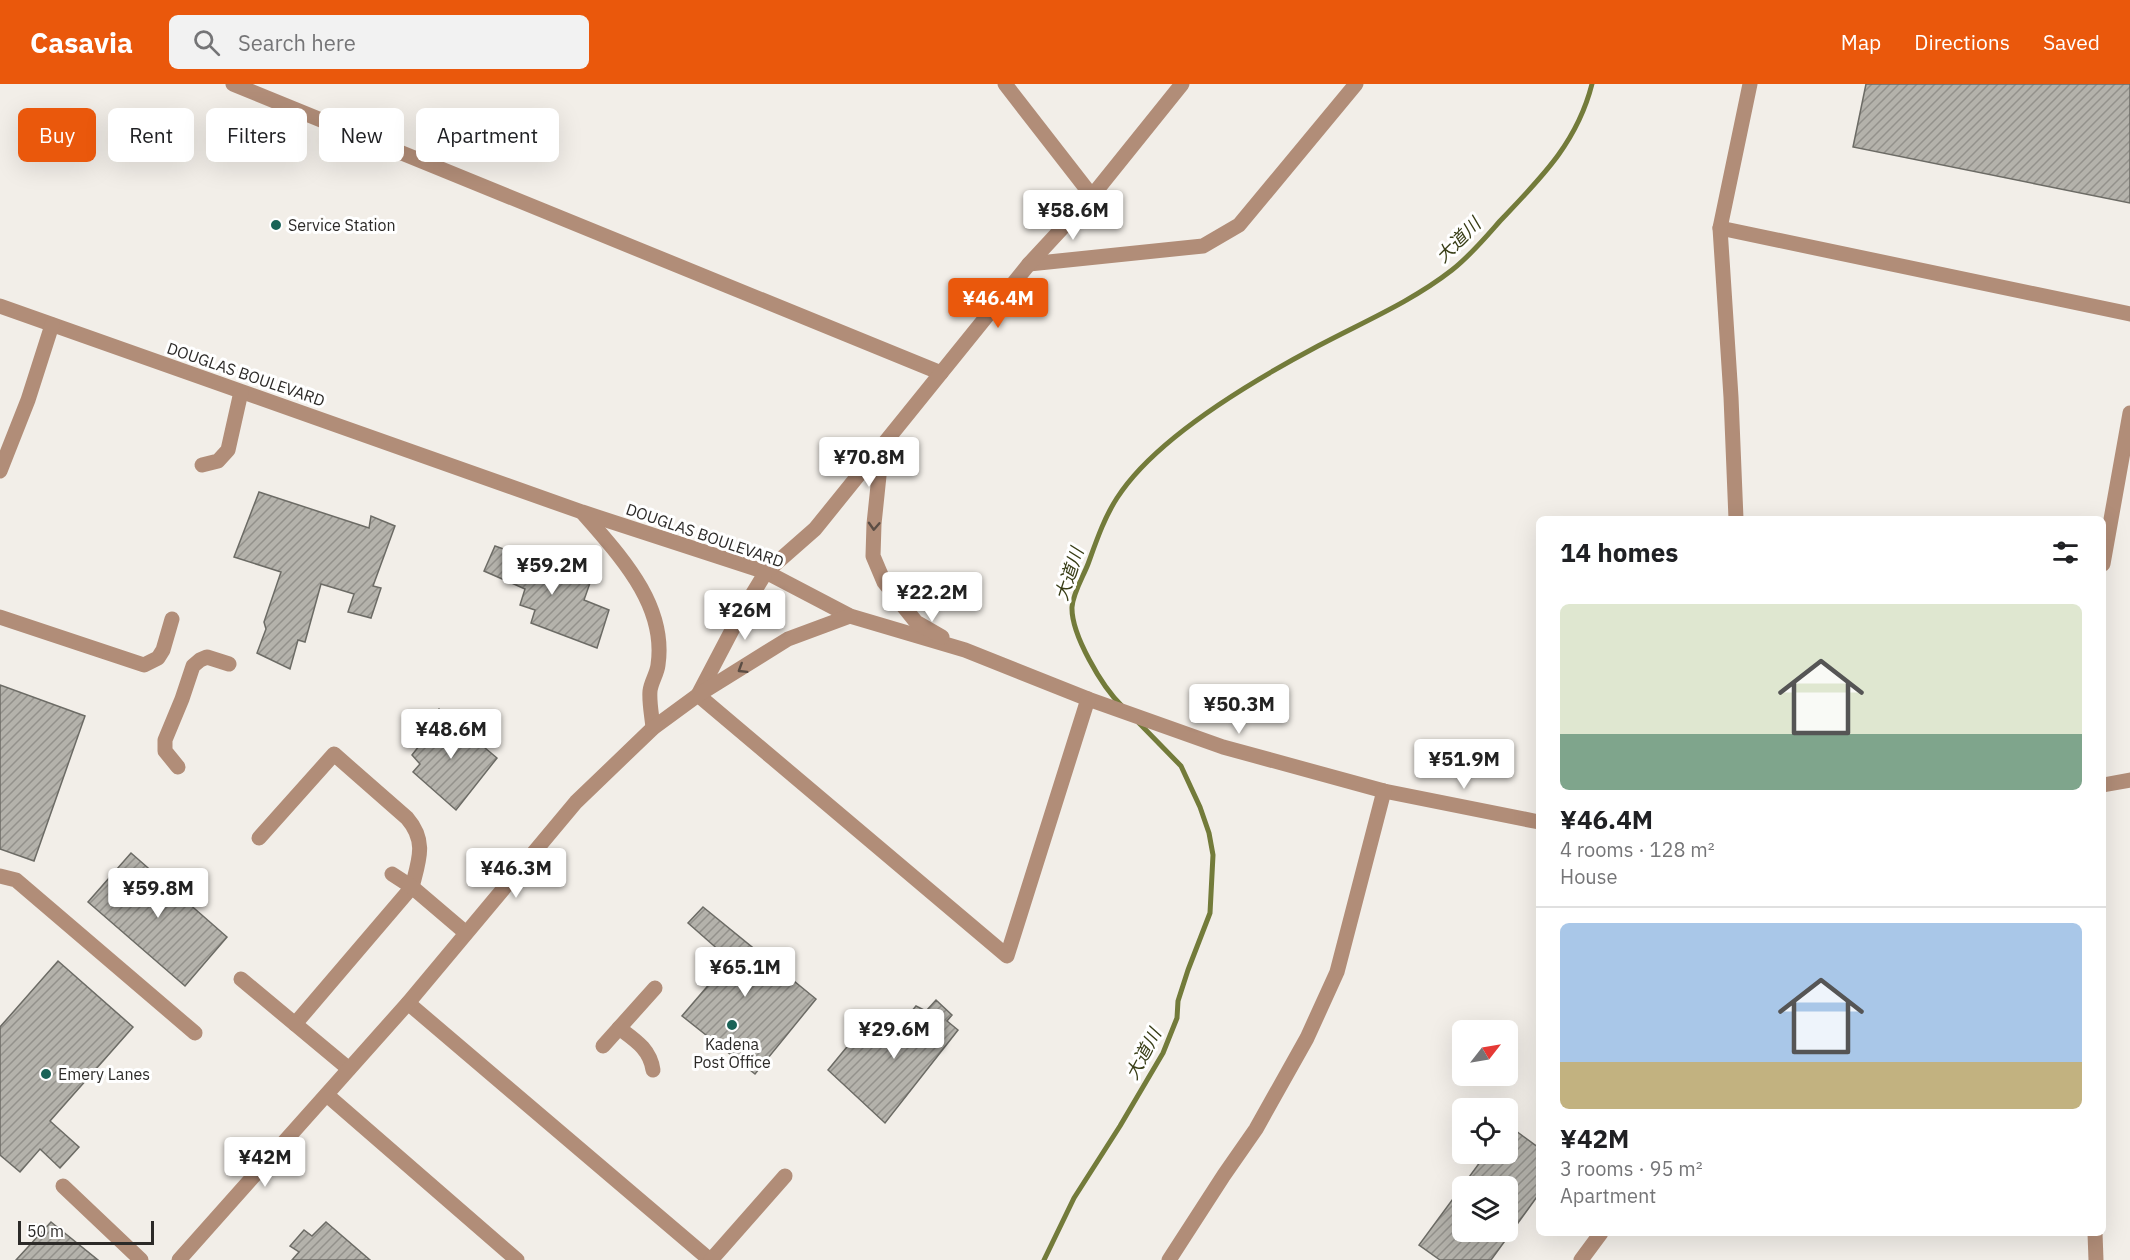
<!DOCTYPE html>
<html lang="en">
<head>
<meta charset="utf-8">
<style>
	body { margin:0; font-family:"IBM Plex Sans","Noto Sans JP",sans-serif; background:#f2f2f2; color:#202124; height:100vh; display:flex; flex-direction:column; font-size:22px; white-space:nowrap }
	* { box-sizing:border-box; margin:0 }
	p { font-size:20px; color:#757577 }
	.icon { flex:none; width:33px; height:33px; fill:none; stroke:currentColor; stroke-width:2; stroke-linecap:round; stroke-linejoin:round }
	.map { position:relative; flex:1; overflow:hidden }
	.side { position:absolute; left:1536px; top:432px; width:570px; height:720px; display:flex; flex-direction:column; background:#fff; border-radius:9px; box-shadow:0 6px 24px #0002 }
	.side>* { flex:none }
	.top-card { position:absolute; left:18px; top:24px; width:570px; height:54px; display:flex; gap:12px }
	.needle { width:39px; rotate:59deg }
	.fabs { position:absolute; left:1452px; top:936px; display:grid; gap:12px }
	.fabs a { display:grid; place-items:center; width:66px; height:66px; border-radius:9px; background:#fff; box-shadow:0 6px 24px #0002; font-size:30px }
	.scale { position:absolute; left:18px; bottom:15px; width:136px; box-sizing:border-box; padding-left:6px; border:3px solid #2c2a28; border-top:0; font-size:16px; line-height:21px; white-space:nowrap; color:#2c2a28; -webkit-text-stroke:4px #fff; paint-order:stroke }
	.price { position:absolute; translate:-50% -51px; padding:0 14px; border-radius:6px; background:#fff; color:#222; font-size:20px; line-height:39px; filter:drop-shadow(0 2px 3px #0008) }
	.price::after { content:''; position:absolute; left:50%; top:36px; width:18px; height:14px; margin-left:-9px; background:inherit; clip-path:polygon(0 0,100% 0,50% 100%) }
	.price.current { background:#ea580c; color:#fff }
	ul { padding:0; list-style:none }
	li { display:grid; align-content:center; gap:12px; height:318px; padding:0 24px }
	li+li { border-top:2px solid #e0e0e0 }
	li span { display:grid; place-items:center; height:186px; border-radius:9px; color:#555 }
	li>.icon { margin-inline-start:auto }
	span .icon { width:108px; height:108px; fill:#fffc; stroke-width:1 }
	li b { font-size:26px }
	h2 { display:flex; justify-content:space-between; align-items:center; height:72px; padding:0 24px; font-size:26px }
	.pill { padding:0 21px; border-radius:9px; background:#fff; box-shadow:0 6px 24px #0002; font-size:21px; line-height:54px }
	.pill.current { background:#ea580c; color:#fff }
	header { display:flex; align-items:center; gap:36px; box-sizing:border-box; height:84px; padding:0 30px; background:#ea580c; color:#fff }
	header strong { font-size:28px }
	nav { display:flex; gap:33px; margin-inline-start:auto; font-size:21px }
	.search { width:420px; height:54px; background:#f2f2f2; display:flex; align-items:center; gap:15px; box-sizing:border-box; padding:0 21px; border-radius:9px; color:#757577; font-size:22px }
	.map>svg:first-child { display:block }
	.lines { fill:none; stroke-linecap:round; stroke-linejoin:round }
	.stream { stroke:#737b3a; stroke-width:5 }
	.building { fill:url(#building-hatch); stroke:#6c6b65; stroke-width:1.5; fill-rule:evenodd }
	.minor { stroke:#b18d78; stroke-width:15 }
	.oneway { stroke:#5b4d44 }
	.poi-dot { fill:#1a6357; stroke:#fff; stroke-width:2 }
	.labels { text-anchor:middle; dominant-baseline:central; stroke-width:6; stroke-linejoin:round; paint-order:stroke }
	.poi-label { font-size:16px; fill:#2c2a28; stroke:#fff; text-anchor:start }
	.street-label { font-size:16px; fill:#2c2a28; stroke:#fff }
	.water-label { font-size:18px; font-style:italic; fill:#383d16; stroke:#fff }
</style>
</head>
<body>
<header>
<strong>Casavia</strong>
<div class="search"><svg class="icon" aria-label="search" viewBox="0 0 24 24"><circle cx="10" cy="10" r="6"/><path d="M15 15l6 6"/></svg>Search here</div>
<nav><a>Map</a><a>Directions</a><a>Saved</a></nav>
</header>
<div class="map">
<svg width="2130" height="1176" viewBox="0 0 2130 1176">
	<defs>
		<pattern id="building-hatch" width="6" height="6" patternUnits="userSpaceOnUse" patternTransform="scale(1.5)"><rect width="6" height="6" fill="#b4b2ab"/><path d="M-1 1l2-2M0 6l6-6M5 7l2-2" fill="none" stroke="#93918b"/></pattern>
	</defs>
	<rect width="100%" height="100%" fill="#f2eee8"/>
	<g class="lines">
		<g class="stream">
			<path d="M1122,622C1102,603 1071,550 1072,523C1073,509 1083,493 1088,480C1096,458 1104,434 1117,414C1156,353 1254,296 1318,262C1363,238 1411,218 1452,186C1470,172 1485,154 1500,137C1541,94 1577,59 1592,0"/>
			<polyline points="1044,1176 1074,1114 1120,1042 1163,969 1177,934 1178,917 1188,886 1210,829 1213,771 1209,749 1200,723 1181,682 1139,639"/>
		</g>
	</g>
	<g class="building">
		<polygon points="1866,0 2130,0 2130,119 1853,63"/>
		<polygon points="259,408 369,444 371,432 395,442 373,502 381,504 371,534 348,528 354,510 321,500 305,558 298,556 290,585 257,569 266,545 264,538 281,488 234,473"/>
		<polygon points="495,462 591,496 584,516 609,526 597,564 531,539 535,526 520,521 525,505 484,487"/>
		<polygon points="0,601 85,632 34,777 0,765"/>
		<polygon points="439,625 497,674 456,726 413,688 420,680 412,671 434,643 428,638"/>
		<polygon points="131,769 227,853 185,902 88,818"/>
		<polygon points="703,823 816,915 755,990 682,932 730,876 688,839"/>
		<polygon points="58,877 133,943 50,1037 79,1063 60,1084 40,1065 20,1088 0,1071 0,943"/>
		<polygon points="936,916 952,931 947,937 958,946 885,1039 828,986 860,947 882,963 916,922 926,927"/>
		<path d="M1508,1041L1539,1064V1110L1491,1176H1440L1419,1161L1486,1070H1508ZM1462,1102H1508V1148H1462Z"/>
		<polygon points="51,1138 98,1176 16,1176"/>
		<polygon points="326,1138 370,1176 292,1176 299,1168 290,1162 304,1146 312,1152"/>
	</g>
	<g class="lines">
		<g class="minor">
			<polyline points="233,0 941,289"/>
			<polyline points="1005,0 1092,112"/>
			<polyline points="1720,144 2130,230"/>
			<polyline points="1029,180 1203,162 1239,141 1356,0"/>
			<polyline points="0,222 582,428 766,488 850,532 965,566 1088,615 1223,663 1384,707 1539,738"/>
			<polyline points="882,363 874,440 873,472 884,498 916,538 942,553"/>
			<polyline points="202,381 218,377 228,366 241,308"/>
			<polyline points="0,387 28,316 52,241"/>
			<path d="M583,429C619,471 667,520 658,581C657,590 651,598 650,607C649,619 652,632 653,644"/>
			<polyline points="1736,435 1731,313 1720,144 1750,0"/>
			<polyline points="2103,480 2130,329"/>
			<polyline points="0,533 144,581 158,574 163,566 172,535"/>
			<polyline points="698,611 741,529 766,488 815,445 1029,180 1092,112 1182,0"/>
			<polyline points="698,611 1007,872 1088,615"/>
			<polyline points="178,683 165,667 165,656 182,615 193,582 200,576 207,573 229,580"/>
			<polyline points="2103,701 2130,696"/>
			<path d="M259,754L334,670L407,734C427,757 419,776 412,803L295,940"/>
			<polyline points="392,790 412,803 466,849"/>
			<polyline points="0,792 16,796 195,949"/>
			<polyline points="241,895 349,985"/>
			<polyline points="408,919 710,1176"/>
			<path d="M619,944C635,956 650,965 653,986"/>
			<polyline points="603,962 655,904"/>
			<polyline points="327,1011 517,1176"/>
			<polyline points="63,1102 141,1176"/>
			<polyline points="2095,1149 2096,1176"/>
			<polyline points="179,1176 408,919 576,718 653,644 698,611 788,555 850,532"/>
			<polyline points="711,1176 785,1092"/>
			<polyline points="1169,1176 1224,1091 1256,1045 1307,954 1337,888 1384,707"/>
			<polyline points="1581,1176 1601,1149"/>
		</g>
	</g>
	<defs><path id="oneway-chevron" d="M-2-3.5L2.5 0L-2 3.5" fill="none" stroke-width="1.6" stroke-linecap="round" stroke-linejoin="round" transform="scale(1.5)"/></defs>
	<g class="oneway">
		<use href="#oneway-chevron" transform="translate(874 442) rotate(93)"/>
		<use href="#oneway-chevron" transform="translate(742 585) rotate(148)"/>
	</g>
	<g class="poi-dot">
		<circle cx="276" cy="141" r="6"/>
		<circle cx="732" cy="941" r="6"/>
		<circle cx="46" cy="990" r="6"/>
	</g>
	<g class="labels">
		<g class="poi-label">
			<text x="288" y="141">Service Station</text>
			<text x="732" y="960" text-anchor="middle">Kadena<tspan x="732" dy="18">Post Office</tspan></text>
			<text x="58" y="990">Emery Lanes</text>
		</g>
		<g class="street-label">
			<text transform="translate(246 290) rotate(19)">DOUGLAS BOULEVARD</text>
			<text transform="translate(705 451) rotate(19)">DOUGLAS BOULEVARD</text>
		</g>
		<g class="water-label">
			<text transform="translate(1458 156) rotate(-45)">大道川</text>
			<text transform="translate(1069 490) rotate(-72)">大道川</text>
			<text transform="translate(1143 970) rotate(-62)">大道川</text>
		</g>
	</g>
</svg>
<div class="fabs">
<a><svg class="needle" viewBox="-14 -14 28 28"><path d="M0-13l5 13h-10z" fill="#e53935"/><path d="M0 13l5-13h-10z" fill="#757577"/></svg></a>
<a><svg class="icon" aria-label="locate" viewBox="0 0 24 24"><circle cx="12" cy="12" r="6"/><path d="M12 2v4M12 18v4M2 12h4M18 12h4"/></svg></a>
<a><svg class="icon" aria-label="layers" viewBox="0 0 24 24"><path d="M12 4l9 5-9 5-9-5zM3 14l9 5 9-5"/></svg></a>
</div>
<div class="scale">50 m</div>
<b class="price" style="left:1073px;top:157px">¥58.6M</b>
<b class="price current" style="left:998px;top:245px">¥46.4M</b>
<b class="price" style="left:869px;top:404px">¥70.8M</b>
<b class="price" style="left:552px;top:512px">¥59.2M</b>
<b class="price" style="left:932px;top:539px">¥22.2M</b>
<b class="price" style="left:745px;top:557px">¥26M</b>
<b class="price" style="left:1239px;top:651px">¥50.3M</b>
<b class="price" style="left:451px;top:676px">¥48.6M</b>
<b class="price" style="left:1464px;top:706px">¥51.9M</b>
<b class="price" style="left:516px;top:815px">¥46.3M</b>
<b class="price" style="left:158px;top:835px">¥59.8M</b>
<b class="price" style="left:745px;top:914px">¥65.1M</b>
<b class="price" style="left:894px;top:976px">¥29.6M</b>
<b class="price" style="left:265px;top:1104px">¥42M</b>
<div class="top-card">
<a class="pill current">Buy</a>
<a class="pill">Rent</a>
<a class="pill">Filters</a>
<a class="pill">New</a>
<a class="pill">Apartment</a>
</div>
<section class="side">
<h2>14 homes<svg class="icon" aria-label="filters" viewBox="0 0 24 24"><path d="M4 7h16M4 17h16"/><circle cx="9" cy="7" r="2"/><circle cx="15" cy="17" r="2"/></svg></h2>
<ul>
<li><span style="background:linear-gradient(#dfe7d0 70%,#7fa58c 0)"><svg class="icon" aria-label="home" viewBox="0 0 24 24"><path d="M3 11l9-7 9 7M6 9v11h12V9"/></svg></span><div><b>¥46.4M</b><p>4 rooms · 128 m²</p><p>House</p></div></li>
<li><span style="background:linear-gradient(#a9c7e8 75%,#c2b280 0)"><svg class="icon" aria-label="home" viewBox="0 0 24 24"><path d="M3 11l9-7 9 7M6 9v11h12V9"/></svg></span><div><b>¥42M</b><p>3 rooms · 95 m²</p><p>Apartment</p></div></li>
</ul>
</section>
</div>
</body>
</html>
